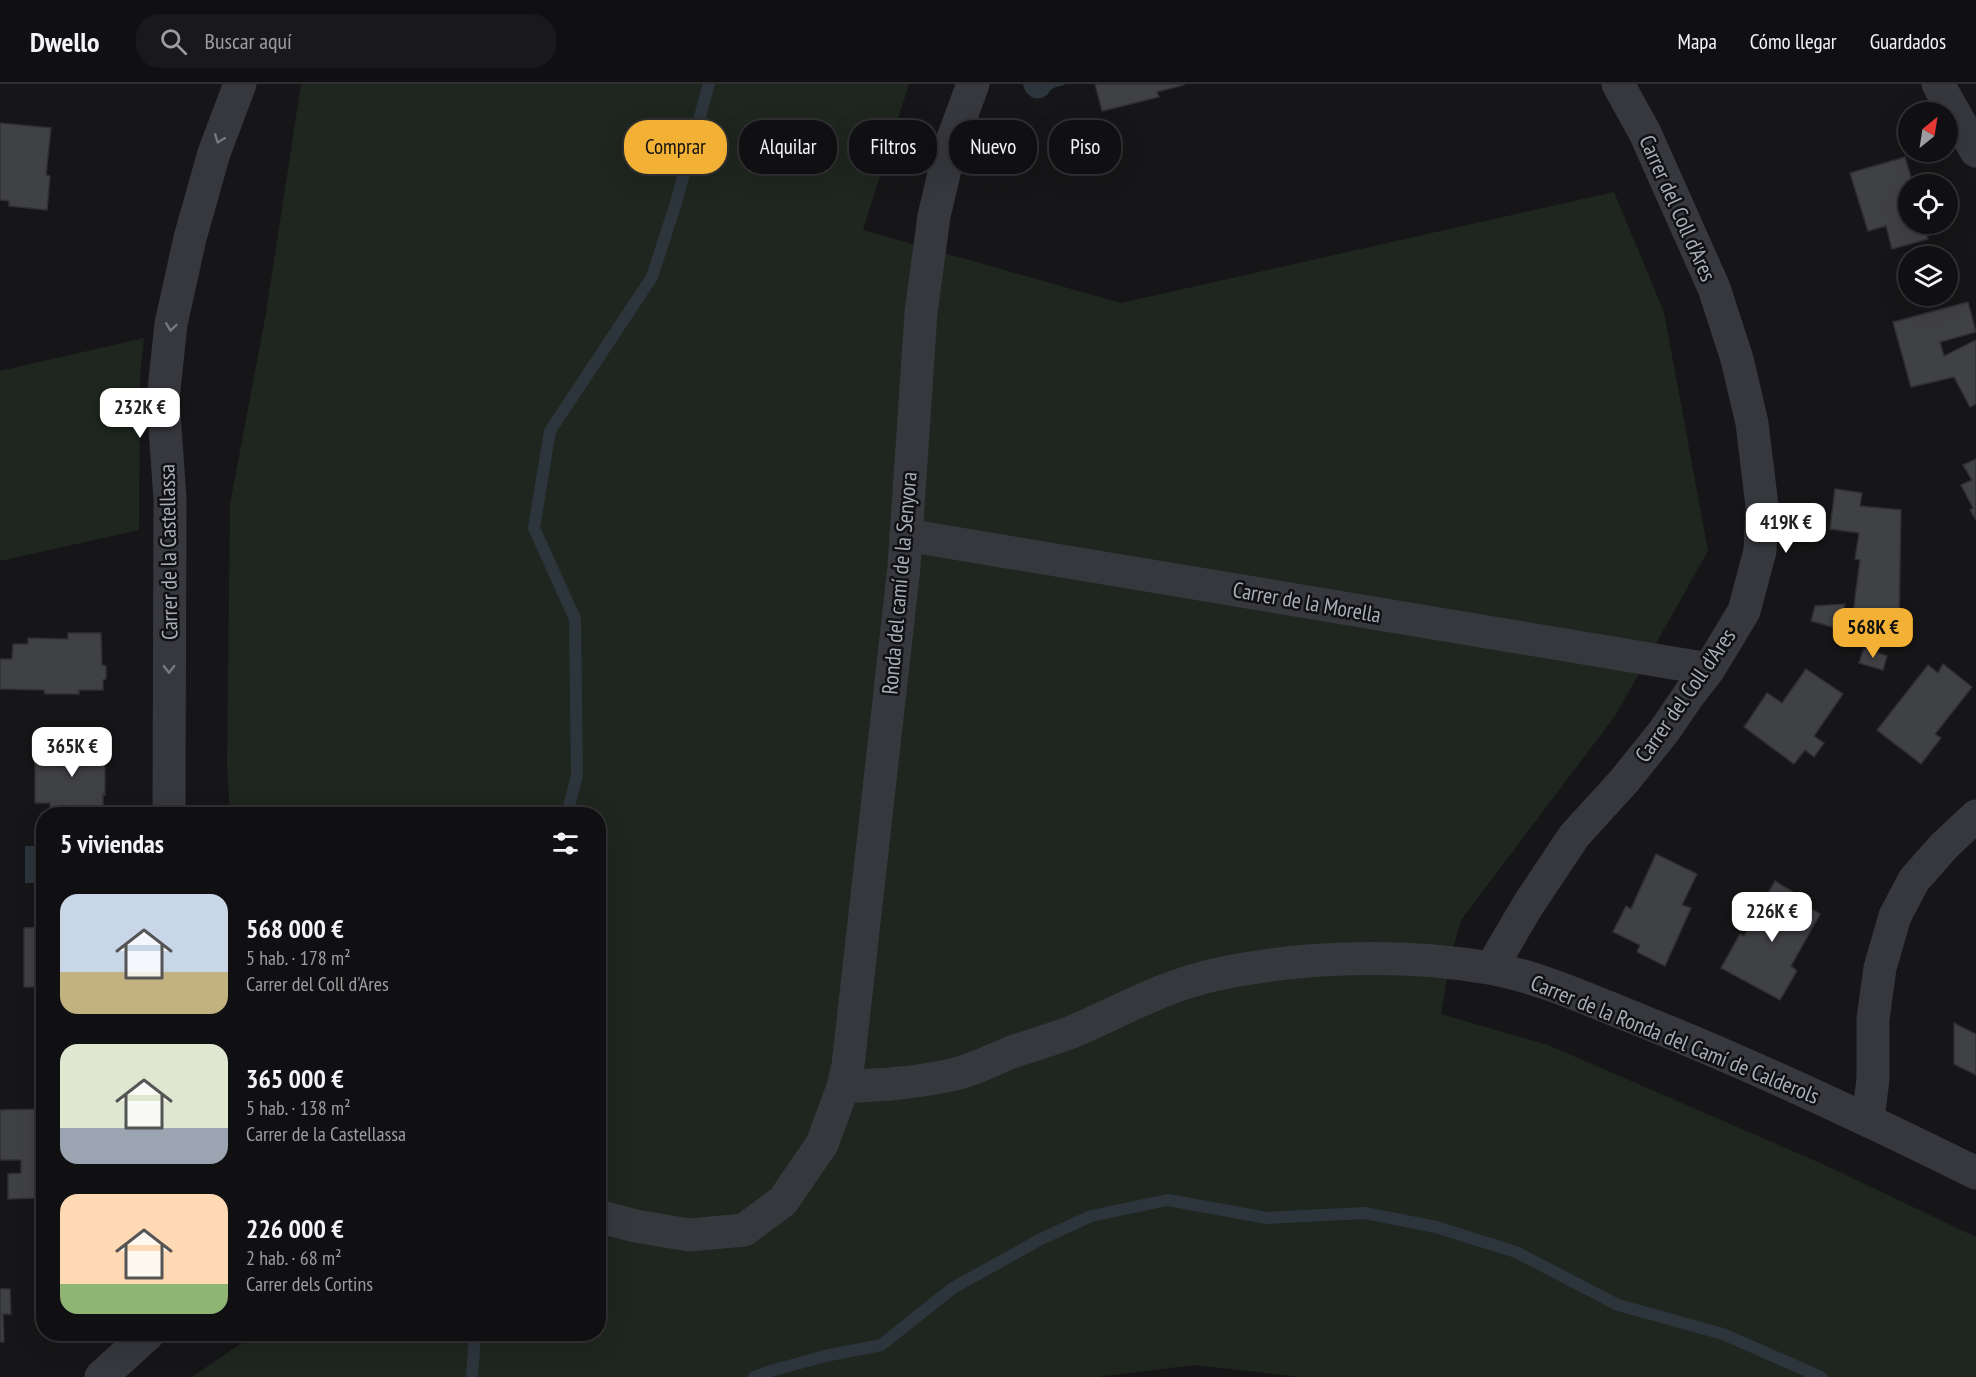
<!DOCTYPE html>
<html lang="es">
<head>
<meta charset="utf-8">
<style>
	body { margin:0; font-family:"PT Sans Narrow",sans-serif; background:#19191b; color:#f1f3f6; height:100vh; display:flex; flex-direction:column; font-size:22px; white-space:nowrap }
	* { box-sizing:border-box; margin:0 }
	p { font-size:20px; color:#9c9d9f }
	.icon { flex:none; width:33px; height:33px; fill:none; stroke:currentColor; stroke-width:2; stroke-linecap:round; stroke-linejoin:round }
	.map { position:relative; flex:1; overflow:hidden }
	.panel { position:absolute; left:36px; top:723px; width:570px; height:534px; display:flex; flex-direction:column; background:#101012; border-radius:24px; box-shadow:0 6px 24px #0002,0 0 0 2px #303032 }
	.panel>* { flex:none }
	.banner { position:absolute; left:624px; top:36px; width:570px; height:54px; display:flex; gap:12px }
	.needle { width:39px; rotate:30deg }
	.buttons { position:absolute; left:1898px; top:18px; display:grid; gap:12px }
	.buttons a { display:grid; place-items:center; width:60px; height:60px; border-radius:50%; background:#101012; box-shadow:0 6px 24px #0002,0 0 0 2px #303032; font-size:30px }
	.price { position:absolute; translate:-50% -51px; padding:0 14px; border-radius:12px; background:#fff; color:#222; font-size:20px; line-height:39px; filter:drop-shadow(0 2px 3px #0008) }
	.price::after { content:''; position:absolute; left:50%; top:36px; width:18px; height:14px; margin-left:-9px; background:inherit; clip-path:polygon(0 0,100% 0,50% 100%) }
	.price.active { background:#f2b134; color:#111 }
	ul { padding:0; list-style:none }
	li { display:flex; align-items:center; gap:18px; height:150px; padding:0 24px }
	li span { display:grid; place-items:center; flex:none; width:168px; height:120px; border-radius:18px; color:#555 }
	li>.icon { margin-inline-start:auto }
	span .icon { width:72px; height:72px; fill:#fffc; stroke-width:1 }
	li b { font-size:26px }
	h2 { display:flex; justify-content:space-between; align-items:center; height:72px; padding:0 24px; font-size:26px }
	.chip { padding:0 21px; border-radius:24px; background:#101012; box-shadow:0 6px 24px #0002,0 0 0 2px #303032; font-size:21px; line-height:54px }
	.chip.active { background:#f2b134; color:#111 }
	header { display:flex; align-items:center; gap:36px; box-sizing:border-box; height:84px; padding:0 30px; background:#101012; border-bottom:2px solid #303032 }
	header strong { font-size:28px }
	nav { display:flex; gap:33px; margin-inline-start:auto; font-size:21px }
	.search { width:420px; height:54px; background:#19191b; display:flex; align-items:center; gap:15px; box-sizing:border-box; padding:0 21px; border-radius:24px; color:#9c9d9f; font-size:22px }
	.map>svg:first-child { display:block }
	.green { fill:#1e261f }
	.water { fill:#2c353c }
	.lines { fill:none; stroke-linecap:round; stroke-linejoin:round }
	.stream { stroke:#2c353c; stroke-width:12 }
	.building { fill:#404145; stroke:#303034; stroke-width:1.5 }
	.street { stroke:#37383d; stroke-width:33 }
	.oneway { stroke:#757881 }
	.labels { text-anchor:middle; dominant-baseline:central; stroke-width:5; stroke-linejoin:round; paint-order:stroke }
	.street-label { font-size:22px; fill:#a8adb8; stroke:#111113 }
</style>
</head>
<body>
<header>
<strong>Dwello</strong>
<div class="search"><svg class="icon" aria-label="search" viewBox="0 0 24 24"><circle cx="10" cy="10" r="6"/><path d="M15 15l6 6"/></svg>Buscar aquí</div>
<nav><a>Mapa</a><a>Cómo llegar</a><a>Guardados</a></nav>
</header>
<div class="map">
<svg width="1976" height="1293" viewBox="0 0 1976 1293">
	<rect width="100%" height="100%" fill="#161618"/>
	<g class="green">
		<polygon points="301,0 909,0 863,146 1121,219 1614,108 1664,228 1708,467 1615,632 1461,836 1450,876 1441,930 1548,961 1827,1082 1976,1153 1976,1293 1302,1293 1195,1281 1097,1293 192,1293 252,1252 252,1250 598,1250 598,730 230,730 227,684 230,420 266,229"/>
		<polygon points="144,254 140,291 139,446 0,477 0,287"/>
	</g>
	<g class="water">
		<path d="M1023,0H1064L1065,1C1060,2 1054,3 1051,6C1049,7 1049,8 1048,10C1037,20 1025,12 1023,0Z"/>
		<polygon points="25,762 41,762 43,771 43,799 25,799"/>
	</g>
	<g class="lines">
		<g class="stream">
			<polyline points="567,730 577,691 575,535 534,444 550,347 652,193 675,122 709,0"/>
			<polyline points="472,1293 475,1250"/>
			<polyline points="754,1293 767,1288 825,1272 881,1261 953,1204 1041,1155 1091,1132 1168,1116 1267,1134 1365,1129 1436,1143 1516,1168 1618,1221 1723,1250 1821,1293"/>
		</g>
	</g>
	<g class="building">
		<polygon points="1095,0 1184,0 1184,1 1157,8 1159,13 1102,27"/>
		<polygon points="0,39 51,44 46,91 50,92 47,126 9,122 9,117 0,116"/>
		<polygon points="1905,73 1913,100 1908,100 1908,140 1923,140 1928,155 1892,165 1886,142 1868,147 1850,89"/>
		<polygon points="1968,218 1976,248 1940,258 1944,272 1976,256 1976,320 1970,323 1954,293 1911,303 1893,238"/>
		<polygon points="1976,375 1976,436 1970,426 1973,424 1961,401 1972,396 1963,381"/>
		<polygon points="1835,405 1862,409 1860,422 1901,426 1899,537 1892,558 1851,545 1860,476 1855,475 1859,449 1830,445"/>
		<polygon points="1845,520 1836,544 1811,537 1815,522"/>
		<polygon points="68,549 101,549 102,581 106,582 106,595 103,596 103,606 79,606 79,610 45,610 44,606 0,605 0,575 12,575 13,560 28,560 28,554 68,555"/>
		<polygon points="1864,564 1887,572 1883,586 1859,579"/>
		<polygon points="1943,580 1972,603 1935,650 1941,654 1921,680 1877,646 1928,581 1938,589"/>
		<polygon points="1806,585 1843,610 1814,652 1824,659 1814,673 1805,666 1794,680 1744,643 1767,609 1782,619"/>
		<polygon points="64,656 105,656 105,711 103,710 103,730 50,730 50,719 35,719 35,668 64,668"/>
		<polygon points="1656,770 1697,790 1682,821 1691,824 1665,882 1637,868 1640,861 1613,848 1626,822 1631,825"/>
		<polygon points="1775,797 1795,809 1793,814 1820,830 1791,882 1797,887 1780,916 1721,884 1740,850 1744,852"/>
		<polygon points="44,843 44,903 24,903 24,844"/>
		<polygon points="1954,939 1976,950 1976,991 1954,980"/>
		<polygon points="44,1025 44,1106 37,1107 37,1114 8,1115 8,1090 21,1089 21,1076 0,1076 0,1026"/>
		<polygon points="0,1205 10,1205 11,1230 3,1230 4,1258 0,1258"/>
	</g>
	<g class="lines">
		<g class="street">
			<polyline points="1938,0 1976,67"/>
			<polyline points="906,451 1709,585"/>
			<polyline points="169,730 170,415 163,315 171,240 190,154 214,69 240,0"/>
			<polyline points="1491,884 1528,821 1574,752 1625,696 1665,646 1688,612 1709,585 1744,527 1760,467 1762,422 1752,339 1737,275 1714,204 1645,49 1618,0"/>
			<polyline points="843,1003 848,981 904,483 921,229 934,132 951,60 973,0"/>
			<polyline points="1868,1035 1873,995 1873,935 1880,884 1895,832 1914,796 1944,762 1976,732"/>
			<path d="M598,1132L635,1142L689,1151L744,1146L783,1117L822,1060L843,1003C879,1001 915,999 951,991C972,987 992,976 1012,968C1035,960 1059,954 1081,944C1126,924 1165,902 1214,891C1298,872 1405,869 1489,884C1540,893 1589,916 1637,935C1752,981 1865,1034 1976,1089"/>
			<polyline points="101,1293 148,1250"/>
		</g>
	</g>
	<defs><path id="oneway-chevron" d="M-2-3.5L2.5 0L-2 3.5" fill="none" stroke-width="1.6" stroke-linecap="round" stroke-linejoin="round" transform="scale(1.5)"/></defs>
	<g class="oneway">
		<use href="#oneway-chevron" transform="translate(219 55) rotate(111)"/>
		<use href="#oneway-chevron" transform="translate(171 243) rotate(98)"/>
		<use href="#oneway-chevron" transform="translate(169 585) rotate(90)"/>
	</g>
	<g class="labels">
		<g class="street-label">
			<text transform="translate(1678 124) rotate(66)">Carrer del Coll d'Ares</text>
			<text transform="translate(168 468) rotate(-91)">Carrer de la Castellassa</text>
			<text transform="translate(899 499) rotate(-85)">Ronda del camí de la Senyora</text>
			<text transform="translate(1307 518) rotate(10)">Carrer de la Morella</text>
			<text transform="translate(1685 611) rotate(-55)">Carrer del Coll d'Ares</text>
			<text transform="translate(1675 955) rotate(22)">Carrer de la Ronda del Camí de Calderols</text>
		</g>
	</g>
</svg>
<div class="buttons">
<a><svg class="needle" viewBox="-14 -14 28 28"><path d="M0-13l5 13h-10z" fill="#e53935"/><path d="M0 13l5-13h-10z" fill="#9c9d9f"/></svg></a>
<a><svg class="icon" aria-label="locate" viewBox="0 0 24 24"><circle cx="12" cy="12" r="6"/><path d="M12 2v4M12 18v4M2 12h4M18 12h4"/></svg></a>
<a><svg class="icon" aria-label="layers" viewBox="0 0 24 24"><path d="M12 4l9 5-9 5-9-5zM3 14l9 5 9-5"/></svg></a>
</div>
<b class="price" style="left:140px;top:355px">232K €</b>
<b class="price" style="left:1786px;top:470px">419K €</b>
<b class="price active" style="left:1873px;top:575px">568K €</b>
<b class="price" style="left:72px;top:694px">365K €</b>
<b class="price" style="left:1772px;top:859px">226K €</b>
<div class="banner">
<a class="chip active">Comprar</a>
<a class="chip">Alquilar</a>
<a class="chip">Filtros</a>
<a class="chip">Nuevo</a>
<a class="chip">Piso</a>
</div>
<section class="panel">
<h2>5 viviendas<svg class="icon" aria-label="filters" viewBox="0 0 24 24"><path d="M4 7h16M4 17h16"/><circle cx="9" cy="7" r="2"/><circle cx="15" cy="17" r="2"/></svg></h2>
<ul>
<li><span style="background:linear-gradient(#c9d6e8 65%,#c2b280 0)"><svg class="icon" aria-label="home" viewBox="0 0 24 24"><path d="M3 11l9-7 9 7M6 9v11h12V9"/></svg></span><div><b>568 000 €</b><p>5 hab. · 178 m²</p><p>Carrer del Coll d'Ares</p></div></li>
<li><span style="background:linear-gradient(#dfe7d0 70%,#9aa5b1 0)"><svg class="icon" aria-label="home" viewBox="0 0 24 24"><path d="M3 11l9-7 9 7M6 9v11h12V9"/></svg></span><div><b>365 000 €</b><p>5 hab. · 138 m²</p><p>Carrer de la Castellassa</p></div></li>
<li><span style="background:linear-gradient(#ffd9b3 75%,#8fb573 0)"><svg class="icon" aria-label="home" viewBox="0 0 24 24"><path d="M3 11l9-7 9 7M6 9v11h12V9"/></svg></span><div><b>226 000 €</b><p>2 hab. · 68 m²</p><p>Carrer dels Cortins</p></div></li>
</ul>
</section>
</div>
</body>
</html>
